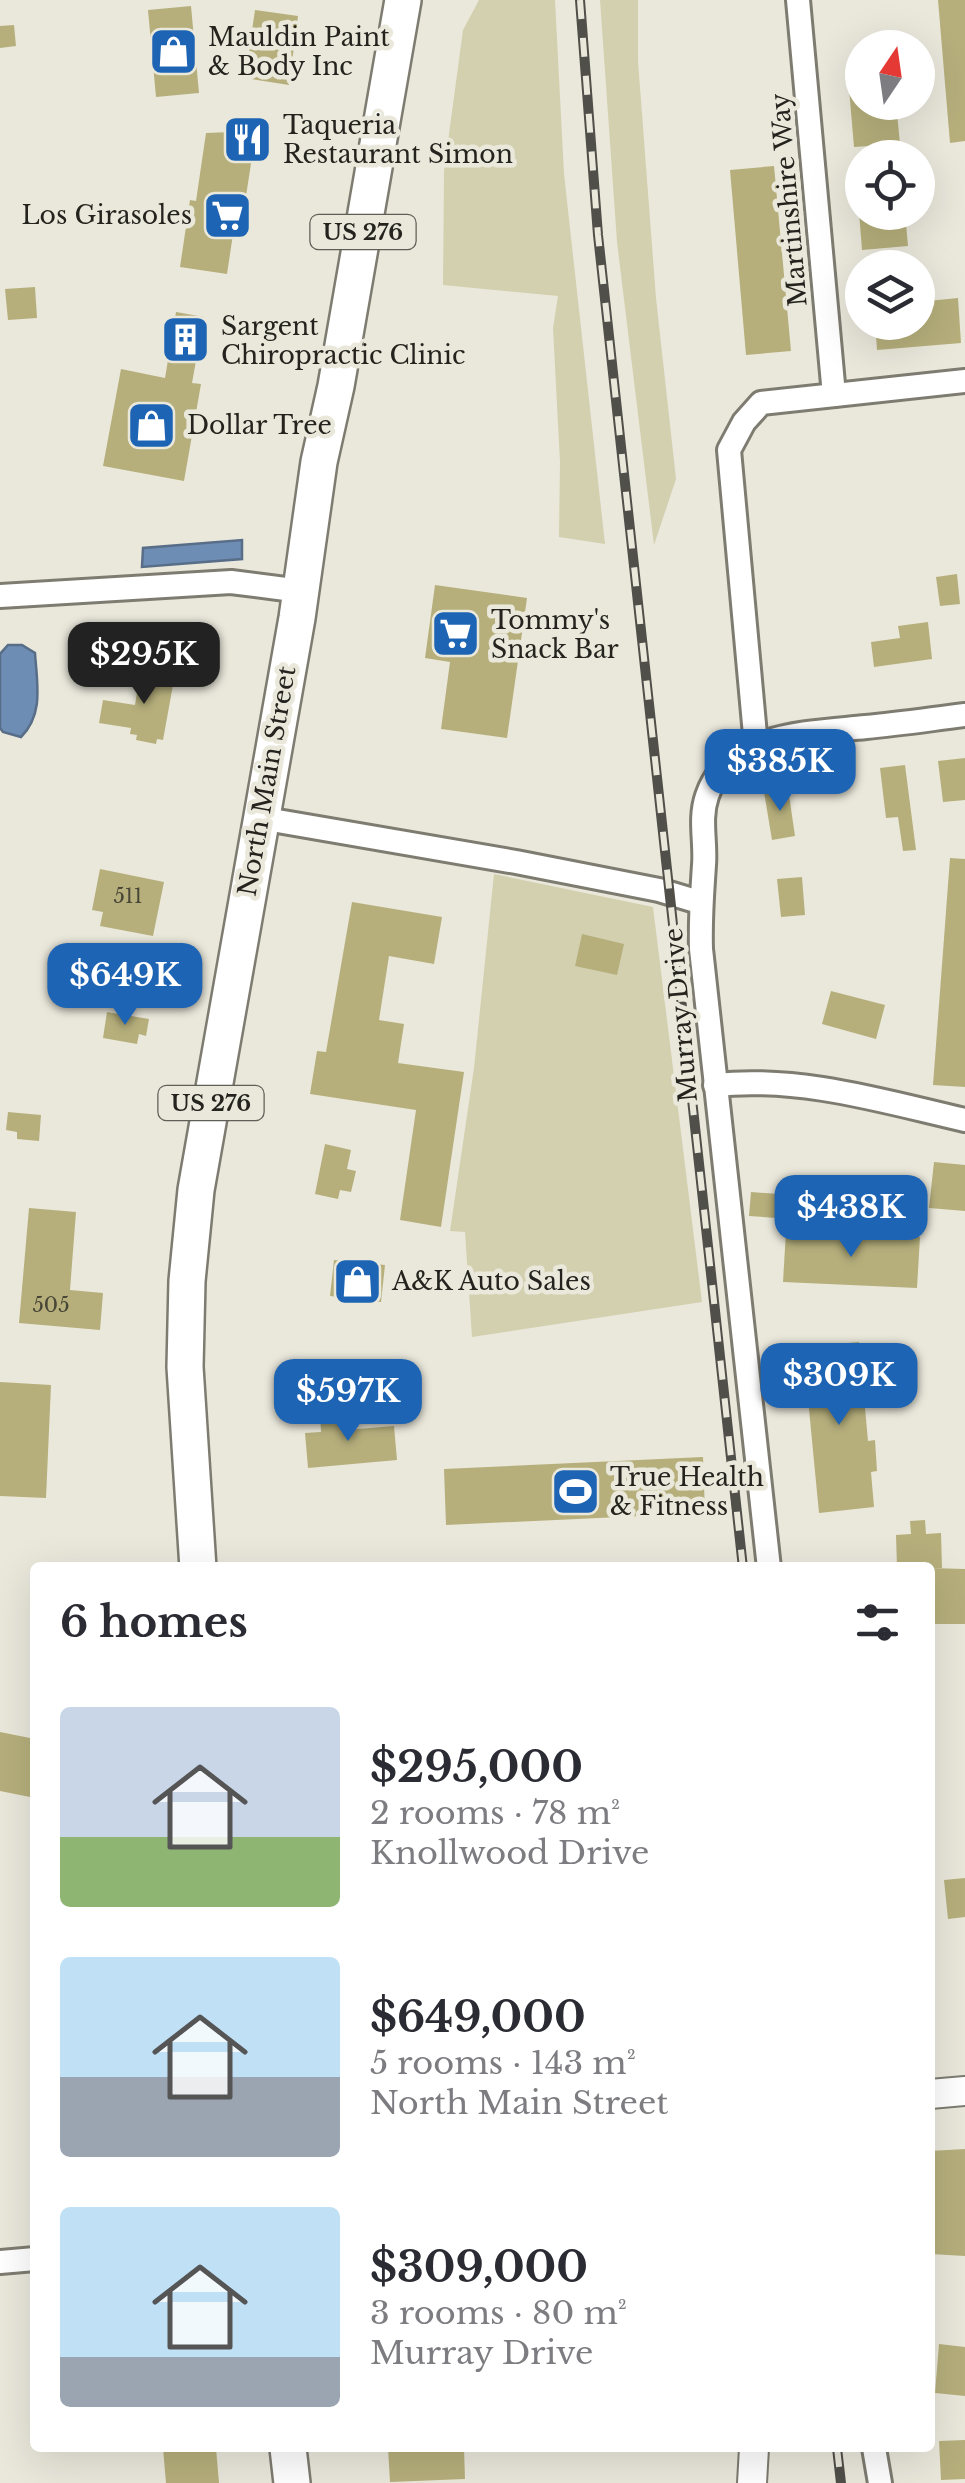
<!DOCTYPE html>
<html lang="en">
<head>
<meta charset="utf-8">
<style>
	body { margin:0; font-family:"Libre Baskerville",serif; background:#f2f2f3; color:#2b2b33; height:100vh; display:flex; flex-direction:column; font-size:38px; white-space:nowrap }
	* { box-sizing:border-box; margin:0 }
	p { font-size:32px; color:#7c7c81 }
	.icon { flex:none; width:55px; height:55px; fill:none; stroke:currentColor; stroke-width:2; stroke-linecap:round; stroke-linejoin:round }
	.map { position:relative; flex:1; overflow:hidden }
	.drawer { position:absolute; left:30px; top:1562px; width:905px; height:890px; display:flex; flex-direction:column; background:#fff; border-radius:10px; box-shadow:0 10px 40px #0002 }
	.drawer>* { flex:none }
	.needle { width:65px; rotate:13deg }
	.buttons { position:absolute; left:845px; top:30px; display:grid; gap:20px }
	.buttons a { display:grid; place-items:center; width:90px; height:90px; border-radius:50%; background:#fff; box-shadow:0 10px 40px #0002; font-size:50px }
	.price { position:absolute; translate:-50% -85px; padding:0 22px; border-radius:20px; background:#1e64b4; color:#fff; font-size:32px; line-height:65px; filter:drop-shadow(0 2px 5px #0008) }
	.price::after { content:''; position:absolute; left:50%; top:60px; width:30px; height:22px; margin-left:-15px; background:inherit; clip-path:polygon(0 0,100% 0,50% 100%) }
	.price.on { background:#222; color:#fff }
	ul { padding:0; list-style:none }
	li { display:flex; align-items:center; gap:30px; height:250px; padding:0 30px }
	li span { display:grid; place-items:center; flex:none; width:280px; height:200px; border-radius:10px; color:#555 }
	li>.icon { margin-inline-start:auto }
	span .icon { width:120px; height:120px; fill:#fffc; stroke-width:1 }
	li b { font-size:42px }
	h2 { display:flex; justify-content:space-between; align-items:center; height:120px; padding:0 30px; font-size:42px }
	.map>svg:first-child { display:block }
	.green { fill:#d3d0af }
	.water { fill:#6e8db4; stroke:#586d87; stroke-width:2.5 }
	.building { fill:#b6af7c }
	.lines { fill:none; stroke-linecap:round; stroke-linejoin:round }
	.minor-casing { stroke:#7e7c71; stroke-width:28 }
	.tertiary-casing { stroke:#7e7c71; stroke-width:32 }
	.primary-casing { stroke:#7e7c71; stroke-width:40 }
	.minor { stroke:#fff; stroke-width:22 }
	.tertiary { stroke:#fff; stroke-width:28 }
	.primary { stroke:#fff; stroke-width:35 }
	.rail-casing { stroke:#514f49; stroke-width:10 }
	.rail { stroke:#eae8db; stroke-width:6; stroke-dasharray:19; stroke-linecap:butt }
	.labels { text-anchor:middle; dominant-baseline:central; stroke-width:9; stroke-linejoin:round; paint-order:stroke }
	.number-label { font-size:20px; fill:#484636 }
	.shield { fill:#eae8db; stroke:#5f5e57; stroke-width:2.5 }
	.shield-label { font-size:22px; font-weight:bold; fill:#24231e }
	.poi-label { font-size:25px; fill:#24231e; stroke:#eae8db; text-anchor:start }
	.street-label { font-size:25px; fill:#24231e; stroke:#eae8db }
</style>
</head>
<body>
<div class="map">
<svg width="965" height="2483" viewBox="0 0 965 2483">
	<rect width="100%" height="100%" fill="#eae8db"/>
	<g class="green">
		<polygon points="479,0 555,0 564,174 605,544 559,537 560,462 553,328 558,296 443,285 444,171 463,30"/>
		<polygon points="600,0 638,0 638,61 656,298 676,479 654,545 617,242"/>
		<polygon points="494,874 653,907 702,1302 472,1337 465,1232 450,1231 474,1068"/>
	</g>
	<g class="water">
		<polygon points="242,540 242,559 142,567 143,548"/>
		<path d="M8,645H22L35,653C37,684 44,714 21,737L3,732L0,728V654Z"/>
	</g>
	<g class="building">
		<polygon points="938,0 965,0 965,141 950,143"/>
		<polygon points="191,6 199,93 156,97 148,10"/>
		<polygon points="255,10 298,16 289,85 245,78"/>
		<polygon points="14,25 16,46 0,48 0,26"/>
		<polygon points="862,64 862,102 896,102 900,144 854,147 847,65"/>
		<polygon points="256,131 244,209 237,208 227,274 180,267 190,200 196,201 206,133"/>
		<polygon points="774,166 791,351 746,355 730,170"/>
		<polygon points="859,212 905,212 908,246 862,250"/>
		<polygon points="35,287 37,318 8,320 5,289"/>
		<polygon points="958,298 961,343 877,350 875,322 918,322 918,302"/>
		<polygon points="176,312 204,317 192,383 201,384 184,481 103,466 121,369 165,378"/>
		<polygon points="957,574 960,604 940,606 936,577"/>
		<polygon points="435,585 527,598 507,738 441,729 450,662 425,658"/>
		<polygon points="928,622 932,659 874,667 871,642 900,638 898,626"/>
		<polygon points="141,668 175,674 163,740 157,739 156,744 136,740 137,735 130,734 131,728 99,723 103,700 135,705"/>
		<polygon points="965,758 965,800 943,802 938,761"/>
		<polygon points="905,765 916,850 903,851 898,817 886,818 880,768"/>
		<polygon points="788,788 795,836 772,840 764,792"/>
		<polygon points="950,858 965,859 965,1087 933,1085"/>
		<polygon points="100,869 164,882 153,936 100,926 103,912 92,910"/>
		<polygon points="802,877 805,915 781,917 777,879"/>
		<polygon points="352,902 442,917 434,964 389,956 379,1020 404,1024 398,1063 464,1072 441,1227 400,1220 416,1110 310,1094 317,1051 326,1052"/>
		<polygon points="582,934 624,944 617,975 575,966"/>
		<polygon points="831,991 885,1005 876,1039 822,1024"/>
		<polygon points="107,1012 149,1019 146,1036 139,1034 137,1044 103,1038"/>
		<polygon points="8,1112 41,1115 39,1141 17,1139 17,1132 6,1130"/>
		<polygon points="325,1144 351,1150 347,1169 356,1171 351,1192 340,1190 338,1199 315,1194"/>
		<polygon points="934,1162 965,1165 965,1211 929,1208"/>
		<polygon points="751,1192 793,1195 791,1219 749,1216"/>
		<polygon points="29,1208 76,1212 70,1290 103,1293 100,1330 19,1323"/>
		<polygon points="786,1231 920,1237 917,1288 783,1282"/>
		<polygon points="334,1260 385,1265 381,1302 330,1296"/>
		<polygon points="859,1342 868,1441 875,1440 877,1471 871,1472 874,1507 819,1513 803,1347"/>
		<polygon points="0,1382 51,1385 46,1498 0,1496"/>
		<polygon points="344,1411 345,1430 394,1426 397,1460 308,1468 305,1433 321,1432 320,1413"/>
		<polygon points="703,1457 705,1513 446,1525 444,1469"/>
		<polygon points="925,1520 926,1534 941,1533 942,1568 897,1568 896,1535 911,1534 910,1521"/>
		<polygon points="930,1568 965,1569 965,1624 930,1624"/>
		<polygon points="0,1732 35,1739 35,1798 0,1791"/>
		<polygon points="965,1878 965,1917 948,1919 944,1880"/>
		<polygon points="965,2149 965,2256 930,2254 930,2151"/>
		<polygon points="939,2344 965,2347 965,2396 935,2393"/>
		<polygon points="965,2440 965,2479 941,2480 939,2441"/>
		<polygon points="163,2448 216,2448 219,2483 166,2483"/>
		<polygon points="388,2448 464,2448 465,2479 390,2482"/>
	</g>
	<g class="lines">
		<defs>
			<g id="minor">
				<polyline points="798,0 834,395"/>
				<polyline points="0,596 231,582 301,591"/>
				<polyline points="756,746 729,450 744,422 761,403 965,381"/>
				<polyline points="260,818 516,862 659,890 699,902"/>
				<path d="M715,1085C801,1076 882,1101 965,1120"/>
				<path d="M769,1568L701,949C700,918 702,896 704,865C706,842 699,819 707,796C729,732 810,733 866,727C899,724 932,719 965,715"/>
				<polyline points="0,2262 35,2259"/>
				<polyline points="874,2448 880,2483"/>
			</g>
			<g id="tertiary">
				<polyline points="930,2094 965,2091"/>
				<polyline points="752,2483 754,2448"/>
			</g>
			<g id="primary">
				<polyline points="198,1568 185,1367 187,1281 196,1190 297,618 319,462 336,386 403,0"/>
				<polyline points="288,2448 292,2483"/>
			</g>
		</defs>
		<use href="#minor" class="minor-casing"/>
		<use href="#tertiary" class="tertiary-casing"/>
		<use href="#primary" class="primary-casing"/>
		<use href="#minor" class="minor"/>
		<use href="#tertiary" class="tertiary"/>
		<use href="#primary" class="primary"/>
		<defs>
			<g id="rail">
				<polyline points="580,0 598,235 743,1568"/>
				<polyline points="837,2448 841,2483"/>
			</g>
		</defs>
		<use href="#rail" class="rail-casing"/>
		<use href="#rail" class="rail"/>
	</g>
	<defs>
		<symbol id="shop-square" viewBox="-11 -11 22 22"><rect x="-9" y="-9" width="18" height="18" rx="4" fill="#1e64b4" stroke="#eae8db"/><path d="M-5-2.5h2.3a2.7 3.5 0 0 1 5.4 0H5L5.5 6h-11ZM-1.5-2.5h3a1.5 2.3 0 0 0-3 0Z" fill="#fff"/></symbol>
		<symbol id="restaurant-square" viewBox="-11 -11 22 22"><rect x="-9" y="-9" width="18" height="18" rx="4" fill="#1e64b4" stroke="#eae8db"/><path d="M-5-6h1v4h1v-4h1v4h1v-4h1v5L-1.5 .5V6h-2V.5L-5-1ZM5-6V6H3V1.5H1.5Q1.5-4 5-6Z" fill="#fff"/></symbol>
		<symbol id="supermarket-square" viewBox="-11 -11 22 22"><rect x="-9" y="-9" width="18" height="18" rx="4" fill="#1e64b4" stroke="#eae8db"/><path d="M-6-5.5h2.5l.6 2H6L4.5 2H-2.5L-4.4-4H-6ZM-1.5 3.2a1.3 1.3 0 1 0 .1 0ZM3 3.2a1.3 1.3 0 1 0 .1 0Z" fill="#fff"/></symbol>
		<symbol id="building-square" viewBox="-11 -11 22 22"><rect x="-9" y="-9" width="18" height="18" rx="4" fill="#1e64b4" stroke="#eae8db"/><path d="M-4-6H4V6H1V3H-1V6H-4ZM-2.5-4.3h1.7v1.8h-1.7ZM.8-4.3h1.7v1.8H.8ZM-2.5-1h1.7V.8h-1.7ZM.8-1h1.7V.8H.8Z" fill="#fff"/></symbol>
		<symbol id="stadium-square" viewBox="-11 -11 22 22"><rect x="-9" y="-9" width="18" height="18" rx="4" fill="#1e64b4" stroke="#eae8db"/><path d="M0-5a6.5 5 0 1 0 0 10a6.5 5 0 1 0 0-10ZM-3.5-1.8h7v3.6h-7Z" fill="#fff"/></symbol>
	</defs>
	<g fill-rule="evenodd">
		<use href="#shop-square" x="146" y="24" width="55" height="55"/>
		<use href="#restaurant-square" x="220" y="112" width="55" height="55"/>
		<use href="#supermarket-square" x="200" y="188" width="55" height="55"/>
		<use href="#building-square" x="158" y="312" width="55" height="55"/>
		<use href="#shop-square" x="124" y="398" width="55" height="55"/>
		<use href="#supermarket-square" x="428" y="606" width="55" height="55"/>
		<use href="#shop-square" x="330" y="1254" width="55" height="55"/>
		<use href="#stadium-square" x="548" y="1464" width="55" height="55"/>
	</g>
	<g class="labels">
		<g class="number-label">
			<text x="128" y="896">511</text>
			<text x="51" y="1305">505</text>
		</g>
		<g class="shield">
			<rect x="310.5" y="215" width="105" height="34" rx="8"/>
			<rect x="158.5" y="1086" width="105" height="34" rx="8"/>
		</g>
		<g class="shield-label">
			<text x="363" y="232">US 276</text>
			<text x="211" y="1103">US 276</text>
		</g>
		<g class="poi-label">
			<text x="208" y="37">Mauldin Paint<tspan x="208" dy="29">&amp; Body Inc</tspan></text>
			<text x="283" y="125">Taqueria<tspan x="283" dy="29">Restaurant Simon</tspan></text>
			<text x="192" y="215" text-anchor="end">Los Girasoles</text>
			<text x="221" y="326">Sargent<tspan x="221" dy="29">Chiropractic Clinic</tspan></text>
			<text x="187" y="425">Dollar Tree</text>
			<text x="491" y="620">Tommy's<tspan x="491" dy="29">Snack Bar</tspan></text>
			<text x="392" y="1281">A&amp;K Auto Sales</text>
			<text x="610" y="1477">True Health<tspan x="610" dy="29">&amp; Fitness</tspan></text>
		</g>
		<g class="street-label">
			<text transform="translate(789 200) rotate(-95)">Martinshire Way</text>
			<text transform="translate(267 781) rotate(-80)">North Main Street</text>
			<text transform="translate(681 1015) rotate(-95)">Murray Drive</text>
		</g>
	</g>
</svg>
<div class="buttons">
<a><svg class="needle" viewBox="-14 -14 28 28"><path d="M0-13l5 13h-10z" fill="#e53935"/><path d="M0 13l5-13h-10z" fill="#7c7c81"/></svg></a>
<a><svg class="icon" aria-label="locate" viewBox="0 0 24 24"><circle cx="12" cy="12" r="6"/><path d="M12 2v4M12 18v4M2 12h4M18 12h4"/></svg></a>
<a><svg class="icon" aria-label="layers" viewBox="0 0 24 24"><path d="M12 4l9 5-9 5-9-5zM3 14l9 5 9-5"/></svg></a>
</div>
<b class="price on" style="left:144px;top:707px">$295K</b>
<b class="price" style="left:780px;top:814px">$385K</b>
<b class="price" style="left:125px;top:1028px">$649K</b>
<b class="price" style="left:851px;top:1260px">$438K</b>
<b class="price" style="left:839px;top:1428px">$309K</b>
<b class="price" style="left:348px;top:1444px">$597K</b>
<section class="drawer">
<h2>6 homes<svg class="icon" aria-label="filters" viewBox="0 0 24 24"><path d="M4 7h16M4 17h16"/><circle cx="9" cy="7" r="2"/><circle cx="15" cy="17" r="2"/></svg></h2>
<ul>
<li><span style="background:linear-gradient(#c9d6e8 65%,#8fb573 0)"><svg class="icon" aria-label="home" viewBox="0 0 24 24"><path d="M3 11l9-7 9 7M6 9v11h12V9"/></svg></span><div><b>$295,000</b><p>2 rooms · 78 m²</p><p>Knollwood Drive</p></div></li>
<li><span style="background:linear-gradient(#bfe0f5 60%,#9aa5b1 0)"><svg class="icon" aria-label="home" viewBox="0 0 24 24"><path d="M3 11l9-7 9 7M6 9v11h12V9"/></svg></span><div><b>$649,000</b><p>5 rooms · 143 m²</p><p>North Main Street</p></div></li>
<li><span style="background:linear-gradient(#bfe0f5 75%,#9aa5b1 0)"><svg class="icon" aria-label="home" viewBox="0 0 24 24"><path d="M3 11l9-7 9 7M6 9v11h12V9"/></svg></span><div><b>$309,000</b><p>3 rooms · 80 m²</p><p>Murray Drive</p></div></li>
</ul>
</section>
</div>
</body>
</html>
